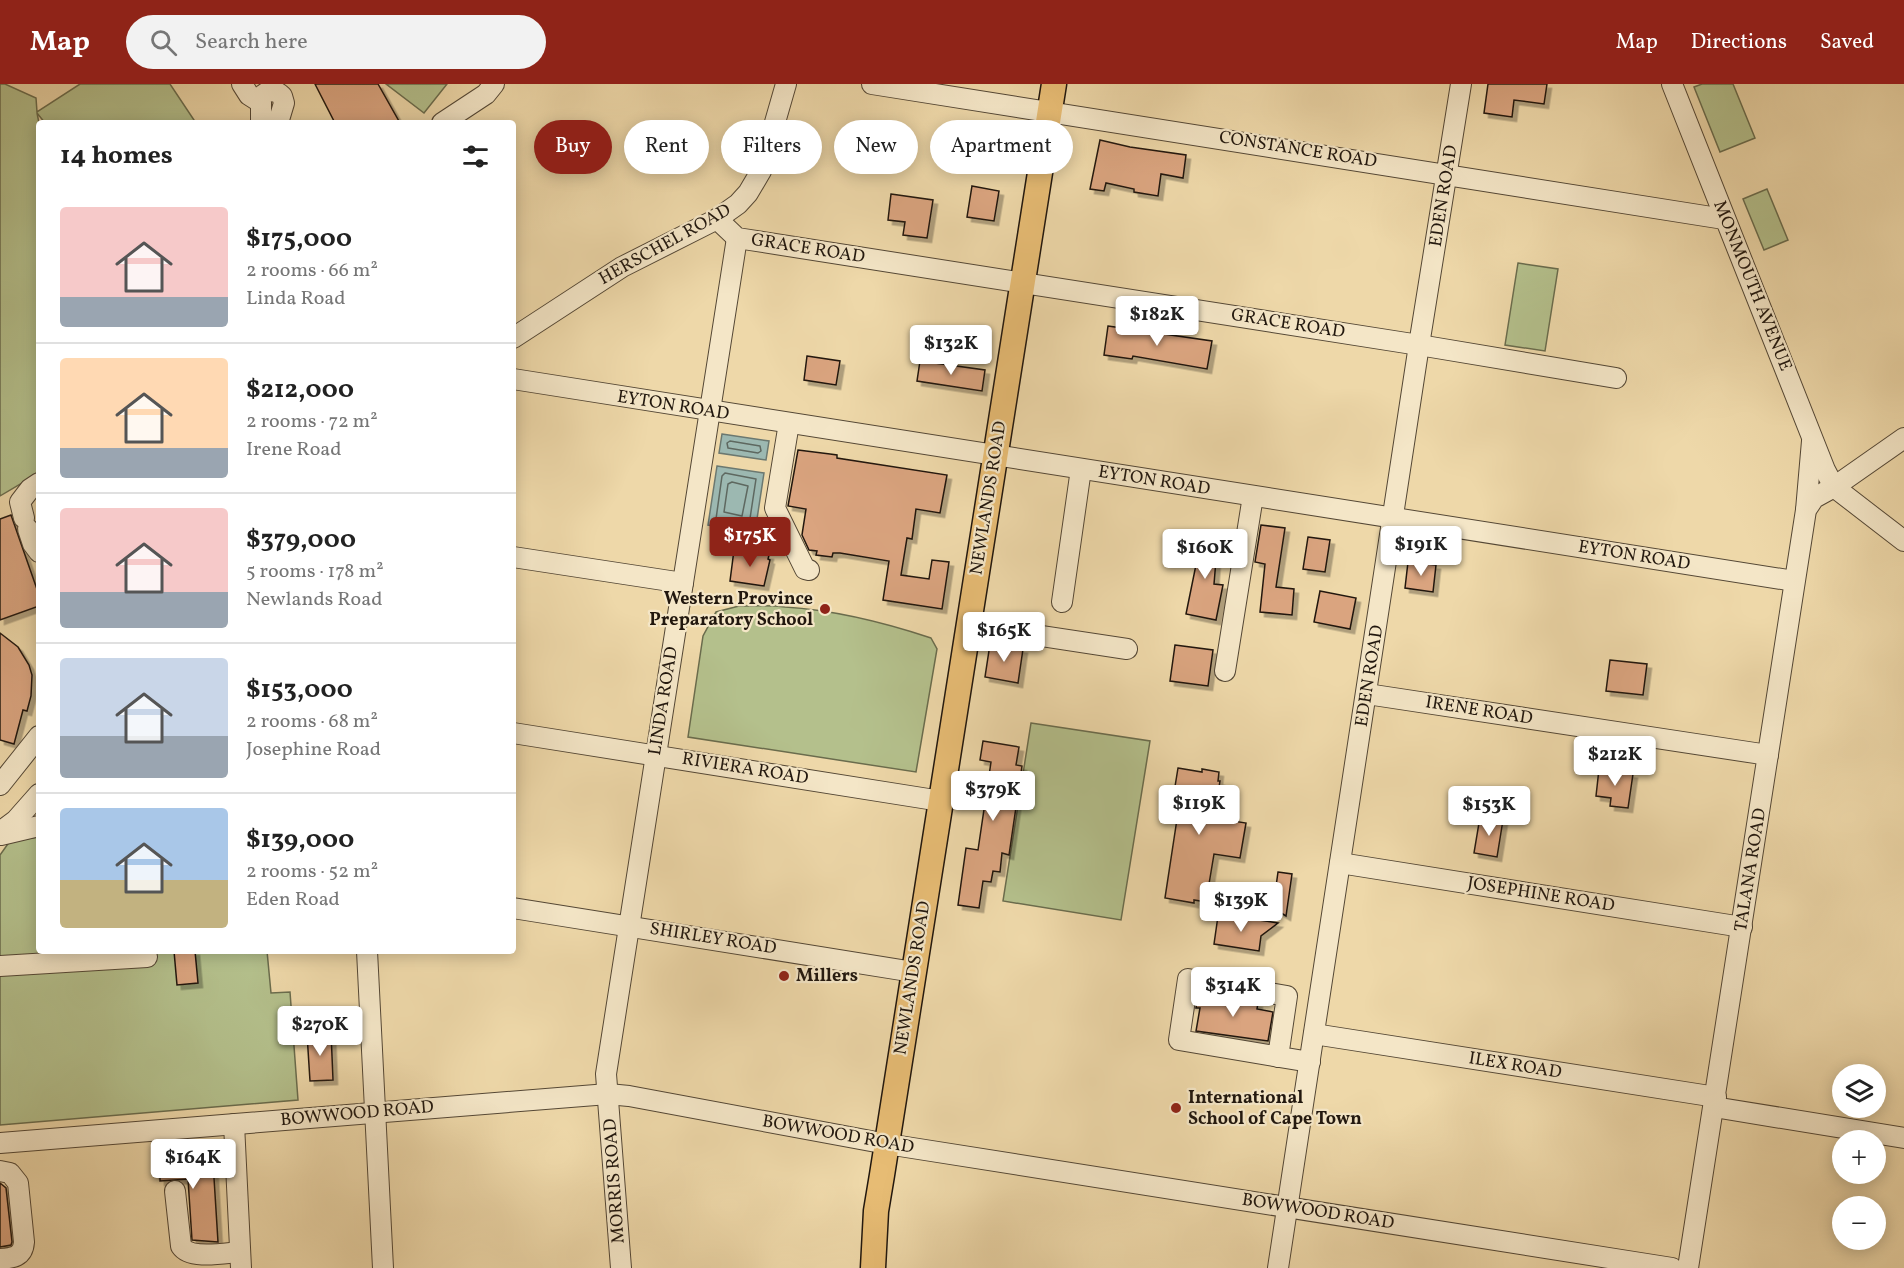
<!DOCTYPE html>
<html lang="en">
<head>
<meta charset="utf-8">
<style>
	body { margin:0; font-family:Vollkorn,serif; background:#f2f2f2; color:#222; height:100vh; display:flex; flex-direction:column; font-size:22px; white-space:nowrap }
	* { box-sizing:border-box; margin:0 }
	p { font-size:20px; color:#767676 }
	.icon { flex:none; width:33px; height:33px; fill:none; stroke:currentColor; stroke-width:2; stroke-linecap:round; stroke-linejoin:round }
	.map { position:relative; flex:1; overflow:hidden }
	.side { position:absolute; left:36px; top:36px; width:480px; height:834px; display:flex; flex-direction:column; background:#fff; border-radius:6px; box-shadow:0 3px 15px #0003 }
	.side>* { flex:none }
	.top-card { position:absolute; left:534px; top:36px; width:570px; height:54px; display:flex; gap:12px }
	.fabs { position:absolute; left:1832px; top:980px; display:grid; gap:12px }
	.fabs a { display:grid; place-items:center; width:54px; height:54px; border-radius:50%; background:#fff; box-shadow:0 3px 15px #0003; font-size:30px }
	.price { position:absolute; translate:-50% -51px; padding:0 14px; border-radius:6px; background:#fff; color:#222; font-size:20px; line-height:39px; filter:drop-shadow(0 2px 3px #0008) }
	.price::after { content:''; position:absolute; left:50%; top:36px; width:18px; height:14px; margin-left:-9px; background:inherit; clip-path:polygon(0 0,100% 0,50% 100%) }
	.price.active { background:#8f2418; color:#fff }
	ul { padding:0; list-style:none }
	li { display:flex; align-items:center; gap:18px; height:150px; padding:0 24px }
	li+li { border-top:2px solid #e0e0e0 }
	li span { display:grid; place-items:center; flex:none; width:168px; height:120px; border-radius:6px; color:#555 }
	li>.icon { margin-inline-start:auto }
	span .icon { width:72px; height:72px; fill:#fffc; stroke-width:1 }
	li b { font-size:26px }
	h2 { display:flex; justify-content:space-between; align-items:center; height:72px; padding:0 24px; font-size:26px }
	.tag { padding:0 21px; border-radius:27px; background:#fff; box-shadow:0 3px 15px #0003; font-size:21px; line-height:54px }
	.tag.active { background:#8f2418; color:#fff }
	header { display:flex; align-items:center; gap:36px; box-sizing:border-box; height:84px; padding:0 30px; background:#8f2418; color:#fff }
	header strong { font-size:28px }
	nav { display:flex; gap:33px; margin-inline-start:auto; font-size:21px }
	.search { width:420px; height:54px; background:#f2f2f2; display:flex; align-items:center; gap:15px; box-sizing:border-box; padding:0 21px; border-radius:33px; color:#767676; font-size:22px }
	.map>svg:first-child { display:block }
	.green { fill:#b4c08c; stroke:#6a6c4d; stroke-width:1.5 }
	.water { fill:#9cb8b1; stroke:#6b7870; stroke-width:1.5 }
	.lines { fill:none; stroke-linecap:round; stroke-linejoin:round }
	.shore { stroke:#5e6860; stroke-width:1.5 }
	.building { fill:#daa47f; stroke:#21170e; stroke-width:1.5; filter:url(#shadow) }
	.minor-casing { stroke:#544735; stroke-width:22 }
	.major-casing { stroke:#21170e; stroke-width:27 }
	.minor { stroke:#f4e6c7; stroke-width:20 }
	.major { stroke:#e7bc74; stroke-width:24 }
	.poi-dot { fill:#8f2418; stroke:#f4e6c7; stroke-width:2 }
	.labels { text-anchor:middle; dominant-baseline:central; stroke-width:4.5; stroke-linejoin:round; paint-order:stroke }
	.street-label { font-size:18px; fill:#21170e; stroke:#f4e6c7 }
	.poi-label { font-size:18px; font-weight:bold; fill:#21170e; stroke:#f4e6c7; text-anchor:start }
</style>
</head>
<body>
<header>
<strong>Map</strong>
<div class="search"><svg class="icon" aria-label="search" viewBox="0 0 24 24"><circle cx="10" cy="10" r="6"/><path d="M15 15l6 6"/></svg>Search here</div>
<nav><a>Map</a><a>Directions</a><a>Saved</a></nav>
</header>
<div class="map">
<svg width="1904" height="1184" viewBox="0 0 1904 1184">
	<defs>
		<filter id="shadow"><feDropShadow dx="4.5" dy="4.5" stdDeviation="0" flood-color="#0004"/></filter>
	</defs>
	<rect width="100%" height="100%" fill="#eed8a9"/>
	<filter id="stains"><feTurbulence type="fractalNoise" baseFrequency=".00333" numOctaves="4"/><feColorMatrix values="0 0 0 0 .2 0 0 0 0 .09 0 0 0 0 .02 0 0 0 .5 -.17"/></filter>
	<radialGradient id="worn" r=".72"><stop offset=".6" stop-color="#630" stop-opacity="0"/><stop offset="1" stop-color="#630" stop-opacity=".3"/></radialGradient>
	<g class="green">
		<polygon points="0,0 5,0 36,14 37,28 80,0 170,0 196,39 45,39 37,29 39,39 39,389 0,412"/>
		<polygon points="386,0 447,0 424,29"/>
		<polygon points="1702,0 1733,0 1755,54 1720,68 1694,3"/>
		<polygon points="1767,105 1788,156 1764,166 1743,115"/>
		<polygon points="1518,179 1558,185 1545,267 1505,261"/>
		<path d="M739,522C754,522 770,521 785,523C833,526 886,539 931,554L937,565L916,688L688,653L703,552L716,528Z"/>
		<polygon points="1031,639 1150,657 1121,836 1003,817"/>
		<polygon points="39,753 39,867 267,867 271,909 290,908 298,1016 0,1041 0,771 10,757"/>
	</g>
	<g class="water">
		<polygon points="722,350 769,357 766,376 719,369"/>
		<polygon points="717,382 764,389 755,448 708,441"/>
	</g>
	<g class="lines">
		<g class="shore">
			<polygon points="730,357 760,362 761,367 758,369 728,364 727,359"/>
			<polygon points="725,389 756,395 749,441 716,435 722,392"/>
			<polygon points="732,398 748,402 742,432 724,428 728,400"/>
		</g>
	</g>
	<g class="building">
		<polygon points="315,0 378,0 400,39 335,39"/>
		<polygon points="1488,0 1547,0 1544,20 1514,16 1512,33 1484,29"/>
		<polygon points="1100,56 1130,63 1186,71 1183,94 1161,90 1158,112 1134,108 1134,105 1106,99 1104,107 1090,105"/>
		<polygon points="972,102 999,107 994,137 967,133"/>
		<polygon points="891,110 933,116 927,154 903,151 905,138 888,136"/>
		<polygon points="1108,242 1212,257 1207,285 1133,272 1132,275 1104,271"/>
		<polygon points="807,272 840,277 836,301 804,296"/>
		<polygon points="920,277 985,286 982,307 917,297"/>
		<polygon points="798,366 830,370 837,371 837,374 947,391 940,429 916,425 912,455 907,454 901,491 929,495 932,476 949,478 942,525 883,516 889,477 840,469 833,469 832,473 816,471 817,467 809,466 802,451 806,425 788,422"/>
		<polygon points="11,431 39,511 39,522 0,536 0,435"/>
		<polygon points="1261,441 1285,444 1276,503 1294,505 1292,531 1260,528 1265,480 1255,478"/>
		<polygon points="1197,450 1218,452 1214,500 1223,501 1216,536 1186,530 1197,476 1195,475"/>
		<polygon points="1308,453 1330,456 1325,488 1303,485"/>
		<polygon points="734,466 769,471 768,475 770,476 764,502 730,497"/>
		<polygon points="1408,478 1436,481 1433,508 1405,504"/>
		<polygon points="1320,507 1356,514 1350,545 1314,538"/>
		<polygon points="0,549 18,563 29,581 32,591 31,612 27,627 23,626 14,660 0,656"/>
		<polygon points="990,560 1023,565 1018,599 985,593"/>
		<polygon points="1175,561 1213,566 1208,602 1170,597"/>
		<polygon points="1610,576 1647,580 1643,611 1606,607"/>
		<polygon points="983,657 1019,663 1016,681 1022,682 1009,771 1002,769 1000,788 993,787 991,798 983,797 979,824 958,821 966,764 978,766 991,678 980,676"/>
		<polygon points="1178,684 1202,688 1202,685 1219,688 1218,697 1220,697 1214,734 1246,739 1240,774 1214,770 1206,818 1194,816 1194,819 1165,814 1179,722 1172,721"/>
		<polygon points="1599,685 1633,690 1628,724 1610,722 1611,714 1596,712"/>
		<polygon points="1480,733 1503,736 1497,773 1474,769"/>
		<polygon points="1278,788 1292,790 1286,832 1273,824"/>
		<polygon points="1218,832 1246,836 1246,834 1278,839 1261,852 1259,867 1214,860"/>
		<polygon points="174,867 195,867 198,899 177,901"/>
		<polygon points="1202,909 1258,919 1257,925 1273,928 1268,957 1196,947 1200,924 1196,924 1198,911 1201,912"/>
		<polygon points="331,948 333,996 310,997 307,950"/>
		<polygon points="195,1067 196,1079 213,1078 218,1158 192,1156 188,1095 160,1097 160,1091 155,1091 153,1070"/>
		<polygon points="0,1099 6,1104 12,1158 11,1161 0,1163"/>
	</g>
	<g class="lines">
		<defs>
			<g id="minor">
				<polyline points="242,0 249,11 260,18"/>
				<polyline points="872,0 1724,135"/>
				<polyline points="1672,0 1825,386 1834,403 1904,457"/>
				<path d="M261,39V13C267,6 275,5 282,12L284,19L278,39"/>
				<polyline points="442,39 486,10 494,0"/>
				<polyline points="717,135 737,154 1419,261 1616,294"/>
				<polyline points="513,254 622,183 717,135 738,120 748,109 761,87 786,0"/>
				<polyline points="513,295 1794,497"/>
				<polyline points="789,339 775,424 805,485 809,486"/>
				<polyline points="1806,426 1812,357"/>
				<polyline points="24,434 20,418 30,405 39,399"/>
				<polyline points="28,445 33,460 39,468"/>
				<polyline points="513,473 683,499"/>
				<polyline points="1062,518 1081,385"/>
				<polyline points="969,541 1127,565"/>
				<polyline points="1225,587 1253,412"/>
				<polyline points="1367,610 1768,671"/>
				<polyline points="513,649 941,717"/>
				<polyline points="0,701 39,652"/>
				<polyline points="0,748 16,736 39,710"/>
				<polyline points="1,751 39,742"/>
				<polyline points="1340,779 1742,843"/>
				<polyline points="513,824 914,888"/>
				<polyline points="367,867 383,1184"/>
				<polyline points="0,882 147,873"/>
				<polyline points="1314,950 1716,1013"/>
				<polyline points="1278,973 1287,912 1188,895 1179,956 1310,978"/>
				<polyline points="1714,1023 1904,1054"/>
				<polyline points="234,1040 241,1184"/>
				<polyline points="0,1059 608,1010 629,1012 887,1060 1672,1184"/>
				<path d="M0,1087L10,1089L18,1099L24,1158C23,1173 13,1174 0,1175"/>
				<path d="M175,1107L181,1162C190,1176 225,1169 240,1168"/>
				<polyline points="621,1184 606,990 737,154"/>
				<polyline points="1278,1184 1419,261 1461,0"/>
				<polyline points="1688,1184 1806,426 1814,414 1834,403 1904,354"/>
			</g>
			<polyline id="major" points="873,1184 876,1127 882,1091 1054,0"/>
		</defs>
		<use href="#minor" class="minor-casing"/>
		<use href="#major" class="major-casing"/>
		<use href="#minor" class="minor"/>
		<use href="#major" class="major"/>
	</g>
	<g class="poi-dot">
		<circle cx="825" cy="525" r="6"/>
		<circle cx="784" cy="892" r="6"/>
		<circle cx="1176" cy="1024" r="6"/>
	</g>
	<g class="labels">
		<g class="street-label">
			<text transform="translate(1298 66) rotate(9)">CONSTANCE ROAD</text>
			<text transform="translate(1444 112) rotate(-81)">EDEN ROAD</text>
			<text transform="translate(665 161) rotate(-29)">HERSCHEL ROAD</text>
			<text transform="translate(808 165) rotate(9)">GRACE ROAD</text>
			<text transform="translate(1752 202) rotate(68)">MONMOUTH AVENUE</text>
			<text transform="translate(1288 240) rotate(9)">GRACE ROAD</text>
			<text transform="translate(673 322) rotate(9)">EYTON ROAD</text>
			<text transform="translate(1154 397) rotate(9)">EYTON ROAD</text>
			<text transform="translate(989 414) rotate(-81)">NEWLANDS ROAD</text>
			<text transform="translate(1634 472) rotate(9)">EYTON ROAD</text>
			<text transform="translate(1370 592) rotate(-81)">EDEN ROAD</text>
			<text transform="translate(664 617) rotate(-81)">LINDA ROAD</text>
			<text transform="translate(1479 627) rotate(9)">IRENE ROAD</text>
			<text transform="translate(745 685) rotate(9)">RIVIERA ROAD</text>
			<text transform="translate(1751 786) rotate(-81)">TALANA ROAD</text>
			<text transform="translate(1541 811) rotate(9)">JOSEPHINE ROAD</text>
			<text transform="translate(713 855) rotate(9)">SHIRLEY ROAD</text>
			<text transform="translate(913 894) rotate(-81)">NEWLANDS ROAD</text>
			<text transform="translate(1515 982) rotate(9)">ILEX ROAD</text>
			<text transform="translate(357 1030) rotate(-5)">BOWWOOD ROAD</text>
			<text transform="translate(838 1051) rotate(10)">BOWWOOD ROAD</text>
			<text transform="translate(615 1097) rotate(-94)">MORRIS ROAD</text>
			<text transform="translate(1318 1128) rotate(9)">BOWWOOD ROAD</text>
		</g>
		<g class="poi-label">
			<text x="813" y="515" text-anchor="end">Western Province<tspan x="813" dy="21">Preparatory School</tspan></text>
			<text x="796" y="892">Millers</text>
			<text x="1188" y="1014">International<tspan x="1188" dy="21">School of Cape Town</tspan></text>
		</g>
	</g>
	<rect width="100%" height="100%" filter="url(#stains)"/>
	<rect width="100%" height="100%" fill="url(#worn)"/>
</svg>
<div class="fabs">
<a><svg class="icon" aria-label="layers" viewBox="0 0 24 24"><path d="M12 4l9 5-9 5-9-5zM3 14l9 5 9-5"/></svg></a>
<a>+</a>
<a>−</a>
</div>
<b class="price" style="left:1157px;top:263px">$182K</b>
<b class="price" style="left:951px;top:292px">$132K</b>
<b class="price active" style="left:750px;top:484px">$175K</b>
<b class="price" style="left:1421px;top:493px">$191K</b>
<b class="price" style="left:1205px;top:496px">$160K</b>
<b class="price" style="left:1004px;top:579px">$165K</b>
<b class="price" style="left:1615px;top:703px">$212K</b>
<b class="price" style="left:993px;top:738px">$379K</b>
<b class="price" style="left:1199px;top:752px">$119K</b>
<b class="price" style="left:1489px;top:753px">$153K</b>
<b class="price" style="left:1241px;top:849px">$139K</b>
<b class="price" style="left:1233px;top:934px">$314K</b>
<b class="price" style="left:320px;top:973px">$270K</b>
<b class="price" style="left:193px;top:1106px">$164K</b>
<div class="top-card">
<a class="tag active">Buy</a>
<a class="tag">Rent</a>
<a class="tag">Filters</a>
<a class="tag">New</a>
<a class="tag">Apartment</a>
</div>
<section class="side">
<h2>14 homes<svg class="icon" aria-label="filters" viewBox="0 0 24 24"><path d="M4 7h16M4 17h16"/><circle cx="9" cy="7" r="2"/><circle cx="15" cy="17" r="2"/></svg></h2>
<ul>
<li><span style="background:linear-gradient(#f6c9c9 75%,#9aa5b1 0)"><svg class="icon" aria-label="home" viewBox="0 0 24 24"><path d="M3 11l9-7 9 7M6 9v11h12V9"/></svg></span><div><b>$175,000</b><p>2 rooms · 66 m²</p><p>Linda Road</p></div></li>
<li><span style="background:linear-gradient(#ffd9b3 75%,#9aa5b1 0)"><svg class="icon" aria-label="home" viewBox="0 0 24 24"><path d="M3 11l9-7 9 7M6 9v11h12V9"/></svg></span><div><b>$212,000</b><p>2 rooms · 72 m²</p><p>Irene Road</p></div></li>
<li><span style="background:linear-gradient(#f6c9c9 70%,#9aa5b1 0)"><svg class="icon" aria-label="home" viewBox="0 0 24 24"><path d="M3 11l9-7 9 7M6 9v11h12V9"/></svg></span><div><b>$379,000</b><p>5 rooms · 178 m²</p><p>Newlands Road</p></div></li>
<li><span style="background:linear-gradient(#c9d6e8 65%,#9aa5b1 0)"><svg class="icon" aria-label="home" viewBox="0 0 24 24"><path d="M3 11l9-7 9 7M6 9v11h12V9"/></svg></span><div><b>$153,000</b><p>2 rooms · 68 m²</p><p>Josephine Road</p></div></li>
<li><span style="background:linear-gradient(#a9c7e8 60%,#c2b280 0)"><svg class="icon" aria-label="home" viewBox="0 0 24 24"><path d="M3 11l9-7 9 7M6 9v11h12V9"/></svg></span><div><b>$139,000</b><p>2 rooms · 52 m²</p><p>Eden Road</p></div></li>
</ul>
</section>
</div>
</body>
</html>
